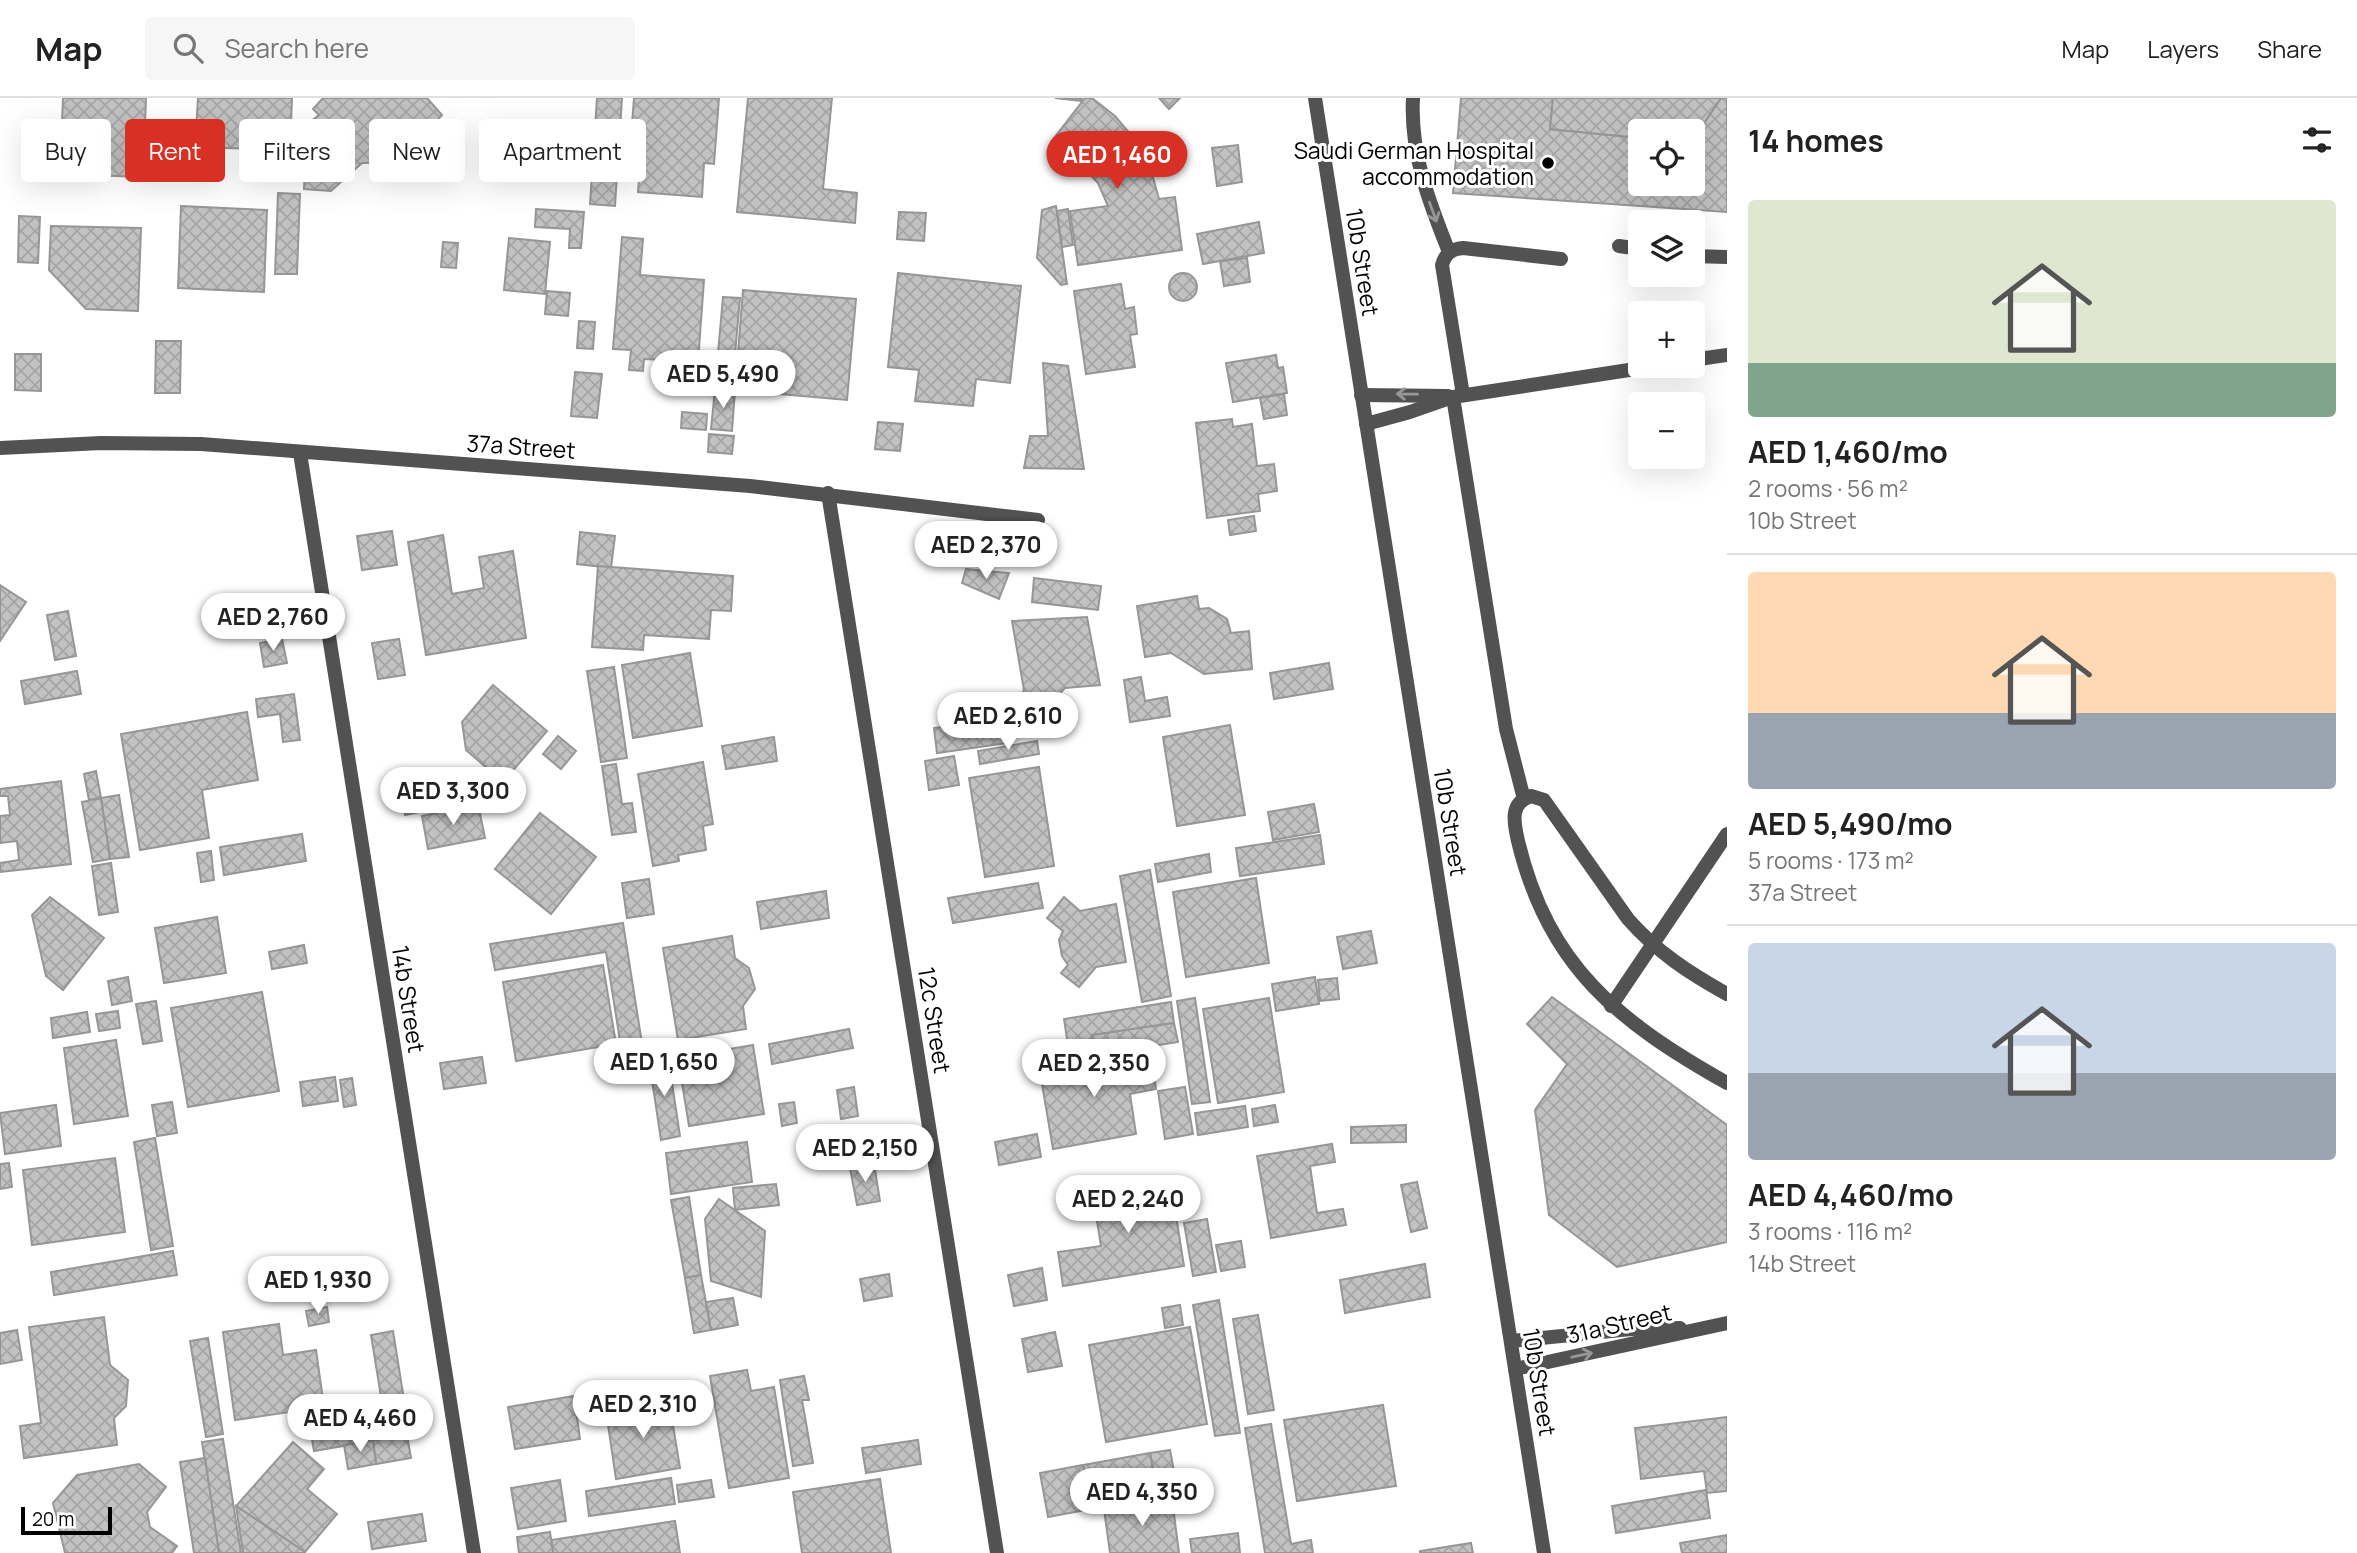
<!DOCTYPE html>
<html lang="en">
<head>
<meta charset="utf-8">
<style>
	body { margin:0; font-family:Manrope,sans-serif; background:#f6f6f6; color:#222; height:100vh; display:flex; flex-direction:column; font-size:26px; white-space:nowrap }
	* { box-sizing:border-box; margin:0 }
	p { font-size:23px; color:#767676 }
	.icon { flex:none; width:38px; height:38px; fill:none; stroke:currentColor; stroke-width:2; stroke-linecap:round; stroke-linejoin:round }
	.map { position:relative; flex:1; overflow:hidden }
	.sheet { display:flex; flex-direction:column; background:#fff; width:630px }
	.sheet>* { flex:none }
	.hud { position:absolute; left:21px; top:21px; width:665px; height:63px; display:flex; gap:14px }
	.buttons { position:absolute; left:1628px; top:21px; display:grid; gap:14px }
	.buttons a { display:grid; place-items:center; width:77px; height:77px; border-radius:7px; background:#fff; box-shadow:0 7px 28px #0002; font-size:35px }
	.scale { position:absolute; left:21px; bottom:18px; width:91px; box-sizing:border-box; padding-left:7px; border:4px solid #000; border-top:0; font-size:19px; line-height:24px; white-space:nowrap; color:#000; -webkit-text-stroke:5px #fff; paint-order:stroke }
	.price { position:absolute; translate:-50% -60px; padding:0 16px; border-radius:24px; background:#fff; color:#222; font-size:23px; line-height:46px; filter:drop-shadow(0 2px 4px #0008) }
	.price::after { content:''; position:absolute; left:50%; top:42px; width:21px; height:16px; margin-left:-10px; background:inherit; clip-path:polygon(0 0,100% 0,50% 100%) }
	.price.on { background:#d93025; color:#fff }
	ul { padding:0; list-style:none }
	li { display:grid; align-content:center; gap:14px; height:371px; padding:0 21px }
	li+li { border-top:2px solid #e0e0e0 }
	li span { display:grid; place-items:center; height:217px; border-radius:7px; color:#555 }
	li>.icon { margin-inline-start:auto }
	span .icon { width:126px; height:126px; fill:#fffc; stroke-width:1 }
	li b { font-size:30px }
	h2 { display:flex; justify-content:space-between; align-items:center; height:84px; padding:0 21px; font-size:30px }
	.chip { padding:0 24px; border-radius:7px; background:#fff; box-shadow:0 7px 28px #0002; font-size:24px; line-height:63px }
	.chip.on { background:#d93025; color:#fff }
	header { display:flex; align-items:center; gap:42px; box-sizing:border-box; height:98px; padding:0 35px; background:#fff; border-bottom:2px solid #e0e0e0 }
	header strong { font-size:33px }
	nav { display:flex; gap:38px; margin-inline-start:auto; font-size:24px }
	.search { width:490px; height:63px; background:#f6f6f6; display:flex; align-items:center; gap:18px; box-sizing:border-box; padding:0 24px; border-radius:7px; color:#767676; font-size:26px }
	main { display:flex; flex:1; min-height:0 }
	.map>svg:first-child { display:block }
	.building { fill:url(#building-cross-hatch); stroke:#969696; stroke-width:2 }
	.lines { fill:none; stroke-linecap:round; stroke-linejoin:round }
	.service { stroke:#525252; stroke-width:14 }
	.minor { stroke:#525252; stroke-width:14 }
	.oneway { stroke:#979797 }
	.poi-dot { fill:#000; stroke:#fff; stroke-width:2.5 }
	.labels { text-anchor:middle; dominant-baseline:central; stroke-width:6; stroke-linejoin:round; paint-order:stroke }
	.poi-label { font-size:23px; fill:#000; stroke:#fff; text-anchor:end }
	.street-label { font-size:23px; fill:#000; stroke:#fff }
</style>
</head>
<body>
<header>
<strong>Map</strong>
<div class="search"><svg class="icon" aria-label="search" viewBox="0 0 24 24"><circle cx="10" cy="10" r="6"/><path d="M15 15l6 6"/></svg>Search here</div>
<nav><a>Map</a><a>Layers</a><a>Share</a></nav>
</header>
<main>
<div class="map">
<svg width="1727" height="1455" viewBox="0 0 1727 1455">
	<defs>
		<pattern id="building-cross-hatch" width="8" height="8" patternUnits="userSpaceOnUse" patternTransform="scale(1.75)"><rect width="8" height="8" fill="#c2c2c2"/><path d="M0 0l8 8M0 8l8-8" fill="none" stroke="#a5a5a5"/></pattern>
	</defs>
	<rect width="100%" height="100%" fill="#fff"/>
	<g class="building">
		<polygon points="63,0 146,0 143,79 60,76"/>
		<polygon points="198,0 292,0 290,52 195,49"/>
		<polygon points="323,0 427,0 442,17 401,64 362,65 331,93 304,91 307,26 319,17 313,11"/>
		<polygon points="597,0 622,0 615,108 590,106"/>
		<polygon points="634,0 719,0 714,66 704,65 702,99 638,94 639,80 628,79"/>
		<polygon points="748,0 832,0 823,91 857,95 855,125 737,114"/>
		<polygon points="1055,0 1082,0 1081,3"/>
		<polygon points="1085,0 1092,0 1115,18 1138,45 1151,72 1159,101 1175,99 1182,152 1078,167 1070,113 1108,108 1098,85 1078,64 1051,44"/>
		<polygon points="1159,0 1180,0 1169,11"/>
		<polygon points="1461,0 1553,0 1550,31 1640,40 1640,86 1692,86 1692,43 1721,0 1727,0 1727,114 1453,95"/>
		<polygon points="1553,0 1721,0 1692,43 1692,33 1640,33 1640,40 1550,31"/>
		<polygon points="1238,47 1242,84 1217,88 1212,50"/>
		<polygon points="432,63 445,64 444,83 431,82"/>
		<polygon points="278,95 300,96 297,176 275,176"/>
		<polygon points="181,108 267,112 264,194 178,190"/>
		<polygon points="1056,108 1067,186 1061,187 1037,160 1042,112"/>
		<polygon points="536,111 584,114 581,150 569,150 570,131 535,129"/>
		<polygon points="1068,111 1073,147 1062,149 1057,113"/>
		<polygon points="899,114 926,115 924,143 897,141"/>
		<polygon points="19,118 40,119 38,165 18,164"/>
		<polygon points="1259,124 1264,155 1203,166 1197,136"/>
		<polygon points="51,128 141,130 138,213 86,211 49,172"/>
		<polygon points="622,139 643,141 640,177 704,182 698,264 644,261 643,273 629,272 631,252 613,251"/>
		<polygon points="509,140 550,144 545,196 504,192"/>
		<polygon points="443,144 458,145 456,170 441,169"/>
		<polygon points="1247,160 1250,184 1224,188 1220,163"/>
		<polygon points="898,175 1021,188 1010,285 976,281 973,308 915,303 919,272 888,269"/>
		<circle cx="1183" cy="189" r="14"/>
		<polygon points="1121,186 1125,211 1134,209 1137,236 1130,237 1135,269 1086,276 1074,193"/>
		<polygon points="743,192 856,201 847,302 735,292"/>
		<polygon points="547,193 570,195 568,218 545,216"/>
		<polygon points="723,199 740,200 732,290 715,289"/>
		<polygon points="579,223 595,224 593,251 577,250"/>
		<polygon points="156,243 181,243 180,295 155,295"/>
		<polygon points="15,256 41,256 41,293 15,292"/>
		<polygon points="1276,257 1278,270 1283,269 1287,295 1233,304 1226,265"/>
		<polygon points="1043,265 1068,268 1084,371 1024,370 1030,338 1048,338"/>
		<polygon points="575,274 602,276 597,320 571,318"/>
		<polygon points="715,291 735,292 732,333 711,331"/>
		<polygon points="1284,296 1287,317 1264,321 1260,300"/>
		<polygon points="682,314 707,316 706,332 681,330"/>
		<polygon points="1232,321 1233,329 1252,326 1257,368 1274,366 1277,393 1258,396 1260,413 1207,420 1196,325"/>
		<polygon points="878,324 903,326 900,353 875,351"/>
		<polygon points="709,336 734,338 732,356 708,354"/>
		<polygon points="1254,418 1256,433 1230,437 1228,422"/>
		<polygon points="392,433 397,467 362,472 357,438"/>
		<polygon points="580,434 615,438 611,470 577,466"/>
		<polygon points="443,437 452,496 484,490 479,459 513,453 526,540 426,557 408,444"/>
		<polygon points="598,468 733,478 731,513 711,512 709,541 644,537 643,552 592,549"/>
		<polygon points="966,471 1009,475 999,501 962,485"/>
		<polygon points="1034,480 1101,488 1098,512 1032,504"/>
		<polygon points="0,487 26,504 0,543"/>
		<polygon points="1197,498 1199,511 1209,510 1227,521 1231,535 1249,533 1252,571 1204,576 1171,555 1145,559 1137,508"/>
		<polygon points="68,513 76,558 55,562 47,517"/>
		<polygon points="1087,519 1100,587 1065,590 1034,623 1015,609 1024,592 1012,523"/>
		<polygon points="282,541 287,565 264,569 260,545"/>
		<polygon points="399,541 405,577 378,581 372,545"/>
		<polygon points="690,555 702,628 633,640 622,567"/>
		<polygon points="1329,565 1333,591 1274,601 1270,575"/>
		<polygon points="614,569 627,660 601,664 587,573"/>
		<polygon points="77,573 81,596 25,606 21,583"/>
		<polygon points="1141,579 1145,603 1167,599 1170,618 1130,624 1124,582"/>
		<polygon points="493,587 547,633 503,684 466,652 462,624"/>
		<polygon points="294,596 300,642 283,644 280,616 258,619 256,601"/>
		<polygon points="247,614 258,682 202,692 209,740 140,752 121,636"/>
		<polygon points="1005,620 1008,645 937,655 934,630"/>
		<polygon points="1230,627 1245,717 1177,728 1163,639"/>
		<polygon points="558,638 576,653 561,671 543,656"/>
		<polygon points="774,639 777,663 726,671 722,648"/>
		<polygon points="1037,643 1039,656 980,666 978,653"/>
		<polygon points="954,658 959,687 929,692 925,663"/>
		<polygon points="703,664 713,726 703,728 706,752 678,757 679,763 653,768 638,676"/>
		<polygon points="616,666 622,706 632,705 636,734 612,737 602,668"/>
		<polygon points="1039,669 1054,768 985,779 969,680"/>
		<polygon points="96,673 101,700 89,702 84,676"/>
		<polygon points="61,683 71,766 0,774 0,765 19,762 17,743 0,745 0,718 10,717 8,698 0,698 0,691"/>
		<polygon points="425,690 429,712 405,717 400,695"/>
		<polygon points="119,697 129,759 110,761 101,700"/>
		<polygon points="101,700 110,761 93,764 82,704"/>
		<polygon points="478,706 485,740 428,751 422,718"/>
		<polygon points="1314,706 1319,734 1273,742 1268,714"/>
		<polygon points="540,715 596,759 551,816 495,771"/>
		<polygon points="302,736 306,763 224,777 220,749"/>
		<polygon points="1320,737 1324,766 1240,778 1236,750"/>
		<polygon points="211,753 214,782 201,784 197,755"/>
		<polygon points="1209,756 1211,774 1158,784 1155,766"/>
		<polygon points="111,765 118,814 99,817 92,768"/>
		<polygon points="1150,772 1171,898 1142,904 1120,778"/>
		<polygon points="1256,780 1269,865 1186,879 1173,794"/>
		<polygon points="649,781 654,816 627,820 622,785"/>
		<polygon points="1038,785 1043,810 953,825 948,800"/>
		<polygon points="826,793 829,820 761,831 757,804"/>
		<polygon points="50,799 104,840 63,892 46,878 32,817"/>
		<polygon points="1064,799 1080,813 1116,806 1126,864 1096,869 1079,889 1061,875 1068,867 1062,858 1059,842 1063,833 1047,820"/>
		<polygon points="217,819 226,875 164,885 155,830"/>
		<polygon points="623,825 644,958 623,962 606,854 495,872 490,846"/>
		<polygon points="1371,833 1377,865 1343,871 1337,839"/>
		<polygon points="732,838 735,860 749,870 755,891 743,908 746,931 678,942 663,850"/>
		<polygon points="304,847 307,865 272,871 269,854"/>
		<polygon points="603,867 616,946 516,963 503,884"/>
		<polygon points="128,879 132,903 112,907 108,883"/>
		<polygon points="1315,879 1319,906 1276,913 1272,886"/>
		<polygon points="1337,880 1339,901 1320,903 1318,882"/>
		<polygon points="262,894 279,993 188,1009 171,910"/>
		<polygon points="1552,899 1727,1027 1727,1144 1617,1169 1549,1117 1535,1012 1567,966 1527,926"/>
		<polygon points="1195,900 1210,1004 1192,1006 1177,903"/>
		<polygon points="1269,900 1284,994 1218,1005 1203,911"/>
		<polygon points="156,903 162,943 143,946 136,906"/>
		<polygon points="1171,904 1174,925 1092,937 1095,957 1070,961 1064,921"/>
		<polygon points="118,913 120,930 99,933 96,916"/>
		<polygon points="87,914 90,934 53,940 51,920"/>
		<polygon points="1174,925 1178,944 1095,957 1092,937"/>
		<polygon points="849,931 853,950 772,966 769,946"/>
		<polygon points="116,942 128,1018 74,1026 64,950"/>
		<polygon points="753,947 764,1016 689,1028 678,960"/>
		<polygon points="1151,956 1156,991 1130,996 1136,1036 1053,1051 1039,968 1066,964 1067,970"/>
		<polygon points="482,959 486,985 444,991 440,965"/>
		<polygon points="668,959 680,1038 661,1042 649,962"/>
		<polygon points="335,979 338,1003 303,1008 300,984"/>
		<polygon points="352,980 356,1007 344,1009 340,982"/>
		<polygon points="854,989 858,1018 841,1021 837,992"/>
		<polygon points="1185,989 1193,1036 1165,1041 1158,993"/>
		<polygon points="172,1004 177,1035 157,1038 152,1007"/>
		<polygon points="794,1004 797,1025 782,1028 779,1006"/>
		<polygon points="56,1007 61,1048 5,1056 0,1015"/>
		<polygon points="1275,1007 1278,1024 1254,1028 1252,1011"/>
		<polygon points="1245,1008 1248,1029 1198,1037 1195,1015"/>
		<polygon points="1406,1027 1406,1044 1351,1045 1351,1029"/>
		<polygon points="1037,1036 1041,1059 999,1067 995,1044"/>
		<polygon points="155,1040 173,1148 151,1152 134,1044"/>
		<polygon points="747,1044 752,1084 671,1096 666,1055"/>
		<polygon points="1332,1046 1335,1064 1310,1068 1317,1115 1343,1111 1346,1127 1271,1140 1257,1058"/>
		<polygon points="115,1060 125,1134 32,1147 23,1072"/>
		<polygon points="9,1065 12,1089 0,1091 0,1066"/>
		<polygon points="874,1066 880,1103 857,1107 850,1070"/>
		<polygon points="1170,1080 1184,1168 1063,1188 1058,1154 1101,1148 1092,1092"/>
		<polygon points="1417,1084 1427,1130 1411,1134 1401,1087"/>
		<polygon points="776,1086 779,1107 735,1112 733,1090"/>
		<polygon points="689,1099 701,1177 685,1180 671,1102"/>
		<polygon points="719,1101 765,1133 761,1199 711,1183 705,1121"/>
		<polygon points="1207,1121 1216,1174 1193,1178 1184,1125"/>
		<polygon points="1241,1143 1245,1169 1221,1173 1216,1147"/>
		<polygon points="173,1153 177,1177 54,1197 51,1174"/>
		<polygon points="1425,1166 1430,1199 1345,1215 1340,1182"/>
		<polygon points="1042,1170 1047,1202 1014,1208 1008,1177"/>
		<polygon points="889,1176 892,1198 864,1203 860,1181"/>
		<polygon points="701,1177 711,1232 694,1235 685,1180"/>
		<polygon points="733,1200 738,1227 711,1232 706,1204"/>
		<polygon points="1219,1202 1240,1335 1215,1338 1193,1207"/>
		<polygon points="1180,1207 1183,1227 1165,1230 1162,1210"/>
		<polygon points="327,1209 329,1224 309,1228 306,1213"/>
		<polygon points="1258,1217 1274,1312 1248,1316 1233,1221"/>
		<polygon points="104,1219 110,1267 128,1282 126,1308 114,1320 117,1347 24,1360 20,1328 41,1325 29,1229"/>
		<polygon points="279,1226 283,1257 316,1252 324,1309 235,1322 223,1234"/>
		<polygon points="1190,1229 1207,1326 1106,1344 1089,1247"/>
		<polygon points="17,1232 22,1262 0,1266 0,1235"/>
		<polygon points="393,1233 405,1308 383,1311 371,1237"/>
		<polygon points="1055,1234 1062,1268 1028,1274 1022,1241"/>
		<polygon points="208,1240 223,1336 206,1339 190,1243"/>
		<polygon points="747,1272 751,1293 774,1289 789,1380 729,1390 710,1278"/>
		<polygon points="804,1278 809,1302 802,1302 813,1365 793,1368 780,1282"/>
		<polygon points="574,1298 580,1341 515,1351 508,1309"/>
		<polygon points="669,1303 680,1370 616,1381 606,1313"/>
		<polygon points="1383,1307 1396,1388 1297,1403 1284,1322"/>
		<polygon points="403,1312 407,1337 314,1353 310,1329"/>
		<polygon points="1727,1319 1727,1393 1707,1395 1704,1373 1641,1381 1635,1330"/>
		<polygon points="1271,1326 1291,1446 1311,1442 1313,1455 1265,1455 1245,1330"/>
		<polygon points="407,1337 411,1360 376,1366 373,1342"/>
		<polygon points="223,1341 241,1455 219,1455 202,1344"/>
		<polygon points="373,1342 376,1366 348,1371 344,1347"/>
		<polygon points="918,1342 921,1366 866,1375 862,1350"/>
		<polygon points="293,1344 324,1371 307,1391 337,1416 305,1454 236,1408"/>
		<polygon points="1170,1352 1176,1384 1156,1388 1150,1355"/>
		<polygon points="1150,1355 1156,1388 1088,1400 1083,1367"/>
		<polygon points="205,1360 219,1455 194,1455 180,1364"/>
		<polygon points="139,1366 166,1389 147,1414 150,1429 177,1448 172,1455 65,1455 53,1405 77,1377"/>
		<polygon points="1083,1367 1091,1411 1048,1419 1040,1375"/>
		<polygon points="671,1380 675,1406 589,1418 586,1393"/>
		<polygon points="880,1381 891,1455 802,1455 793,1394"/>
		<polygon points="560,1382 566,1423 518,1431 511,1390"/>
		<polygon points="711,1382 714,1399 679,1404 677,1387"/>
		<polygon points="1706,1392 1710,1420 1616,1435 1612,1408"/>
		<polygon points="1172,1401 1179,1455 1110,1455 1104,1411"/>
		<polygon points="236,1408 305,1454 305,1455 243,1455"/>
		<polygon points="422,1416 426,1443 372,1451 368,1424"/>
		<polygon points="675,1423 680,1455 553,1455 551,1442"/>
		<polygon points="550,1434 553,1455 519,1455 517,1439"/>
		<polygon points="1238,1435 1240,1455 1192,1455 1190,1441"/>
		<polygon points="1727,1437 1727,1455 1682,1455 1680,1445"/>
		<polygon points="1471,1445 1473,1455 1420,1455 1420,1453"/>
	</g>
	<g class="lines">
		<g class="service">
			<path d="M1413,0C1410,55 1429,104 1449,154"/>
			<polyline points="1619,148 1640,151"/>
			<polyline points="1692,158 1727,159"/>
			<path d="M1463,297L1442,167C1445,156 1451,151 1463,150L1561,161"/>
			<polyline points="1453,299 1506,631 1524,701"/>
			<path d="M1727,896C1689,875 1657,854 1628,821L1544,702L1531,698C1509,705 1514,725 1518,743C1548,869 1619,924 1727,985"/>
			<polyline points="1611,908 1727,736"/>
		</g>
		<g class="minor">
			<polyline points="1315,0 1544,1455"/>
			<polyline points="1692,262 1727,257"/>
			<polyline points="1361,297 1448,298"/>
			<polyline points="1366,326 1410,314 1453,299 1655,268"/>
			<polyline points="0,350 101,345 201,346 750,388 1038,422"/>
			<polyline points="300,355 474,1455"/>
			<polyline points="828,395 997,1455"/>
			<polyline points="1511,1243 1631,1231 1680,1230"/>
			<polyline points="1515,1271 1727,1225"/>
		</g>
	</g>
	<defs><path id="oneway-shaft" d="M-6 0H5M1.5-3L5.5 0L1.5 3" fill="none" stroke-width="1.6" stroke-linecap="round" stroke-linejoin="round" transform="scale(1.75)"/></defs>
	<g class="oneway">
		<use href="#oneway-shaft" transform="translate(1433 114) rotate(70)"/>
		<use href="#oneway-shaft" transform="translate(1407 296) rotate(-179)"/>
		<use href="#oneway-shaft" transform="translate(1582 1257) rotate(-12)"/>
	</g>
	<circle class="poi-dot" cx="1548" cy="65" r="7"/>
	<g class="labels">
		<g class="poi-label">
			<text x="1534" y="52">Saudi German Hospital<tspan x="1534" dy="26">accommodation</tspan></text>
		</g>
		<g class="street-label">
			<text transform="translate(1363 164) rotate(81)">10b Street</text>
			<text transform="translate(521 348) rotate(4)">37a Street</text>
			<text transform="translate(1451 724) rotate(81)">10b Street</text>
			<text transform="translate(409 901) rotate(81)">14b Street</text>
			<text transform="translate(935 922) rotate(81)">12c Street</text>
			<text transform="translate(1619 1225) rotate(-13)">31a Street</text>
			<text transform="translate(1540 1284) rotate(81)">10b Street</text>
		</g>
	</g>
</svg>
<div class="buttons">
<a><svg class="icon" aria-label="locate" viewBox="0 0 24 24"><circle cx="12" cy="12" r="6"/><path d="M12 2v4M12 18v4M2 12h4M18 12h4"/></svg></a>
<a><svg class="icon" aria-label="layers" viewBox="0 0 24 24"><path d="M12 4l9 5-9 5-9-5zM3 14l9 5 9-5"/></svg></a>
<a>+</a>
<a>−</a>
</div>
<div class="scale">20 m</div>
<b class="price on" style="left:1117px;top:93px">AED 1,460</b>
<b class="price" style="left:723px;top:312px">AED 5,490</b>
<b class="price" style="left:986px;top:483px">AED 2,370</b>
<b class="price" style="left:273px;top:555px">AED 2,760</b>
<b class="price" style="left:1008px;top:654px">AED 2,610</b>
<b class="price" style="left:453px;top:729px">AED 3,300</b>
<b class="price" style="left:664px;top:1000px">AED 1,650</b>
<b class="price" style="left:1094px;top:1001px">AED 2,350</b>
<b class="price" style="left:865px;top:1086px">AED 2,150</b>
<b class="price" style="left:1128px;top:1137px">AED 2,240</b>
<b class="price" style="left:318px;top:1218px">AED 1,930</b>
<b class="price" style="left:643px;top:1342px">AED 2,310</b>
<b class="price" style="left:360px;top:1356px">AED 4,460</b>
<b class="price" style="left:1142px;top:1430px">AED 4,350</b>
<div class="hud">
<a class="chip">Buy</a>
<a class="chip on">Rent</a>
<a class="chip">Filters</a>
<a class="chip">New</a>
<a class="chip">Apartment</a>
</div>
</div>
<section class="sheet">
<h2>14 homes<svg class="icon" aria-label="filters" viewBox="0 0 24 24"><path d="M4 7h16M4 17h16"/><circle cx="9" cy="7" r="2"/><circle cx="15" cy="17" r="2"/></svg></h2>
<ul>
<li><span style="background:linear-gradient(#dfe7d0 75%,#7fa58c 0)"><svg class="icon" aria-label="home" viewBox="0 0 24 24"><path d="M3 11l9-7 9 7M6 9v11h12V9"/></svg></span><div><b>AED 1,460/mo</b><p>2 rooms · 56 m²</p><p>10b Street</p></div></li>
<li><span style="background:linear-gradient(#ffd9b3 65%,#9aa5b1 0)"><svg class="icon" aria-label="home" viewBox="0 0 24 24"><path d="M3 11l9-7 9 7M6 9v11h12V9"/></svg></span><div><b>AED 5,490/mo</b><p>5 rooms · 173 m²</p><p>37a Street</p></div></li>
<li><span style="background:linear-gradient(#c9d6e8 60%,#9aa5b1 0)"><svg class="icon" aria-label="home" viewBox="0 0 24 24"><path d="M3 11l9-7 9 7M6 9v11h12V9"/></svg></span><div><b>AED 4,460/mo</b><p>3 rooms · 116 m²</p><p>14b Street</p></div></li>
</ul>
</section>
</main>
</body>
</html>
